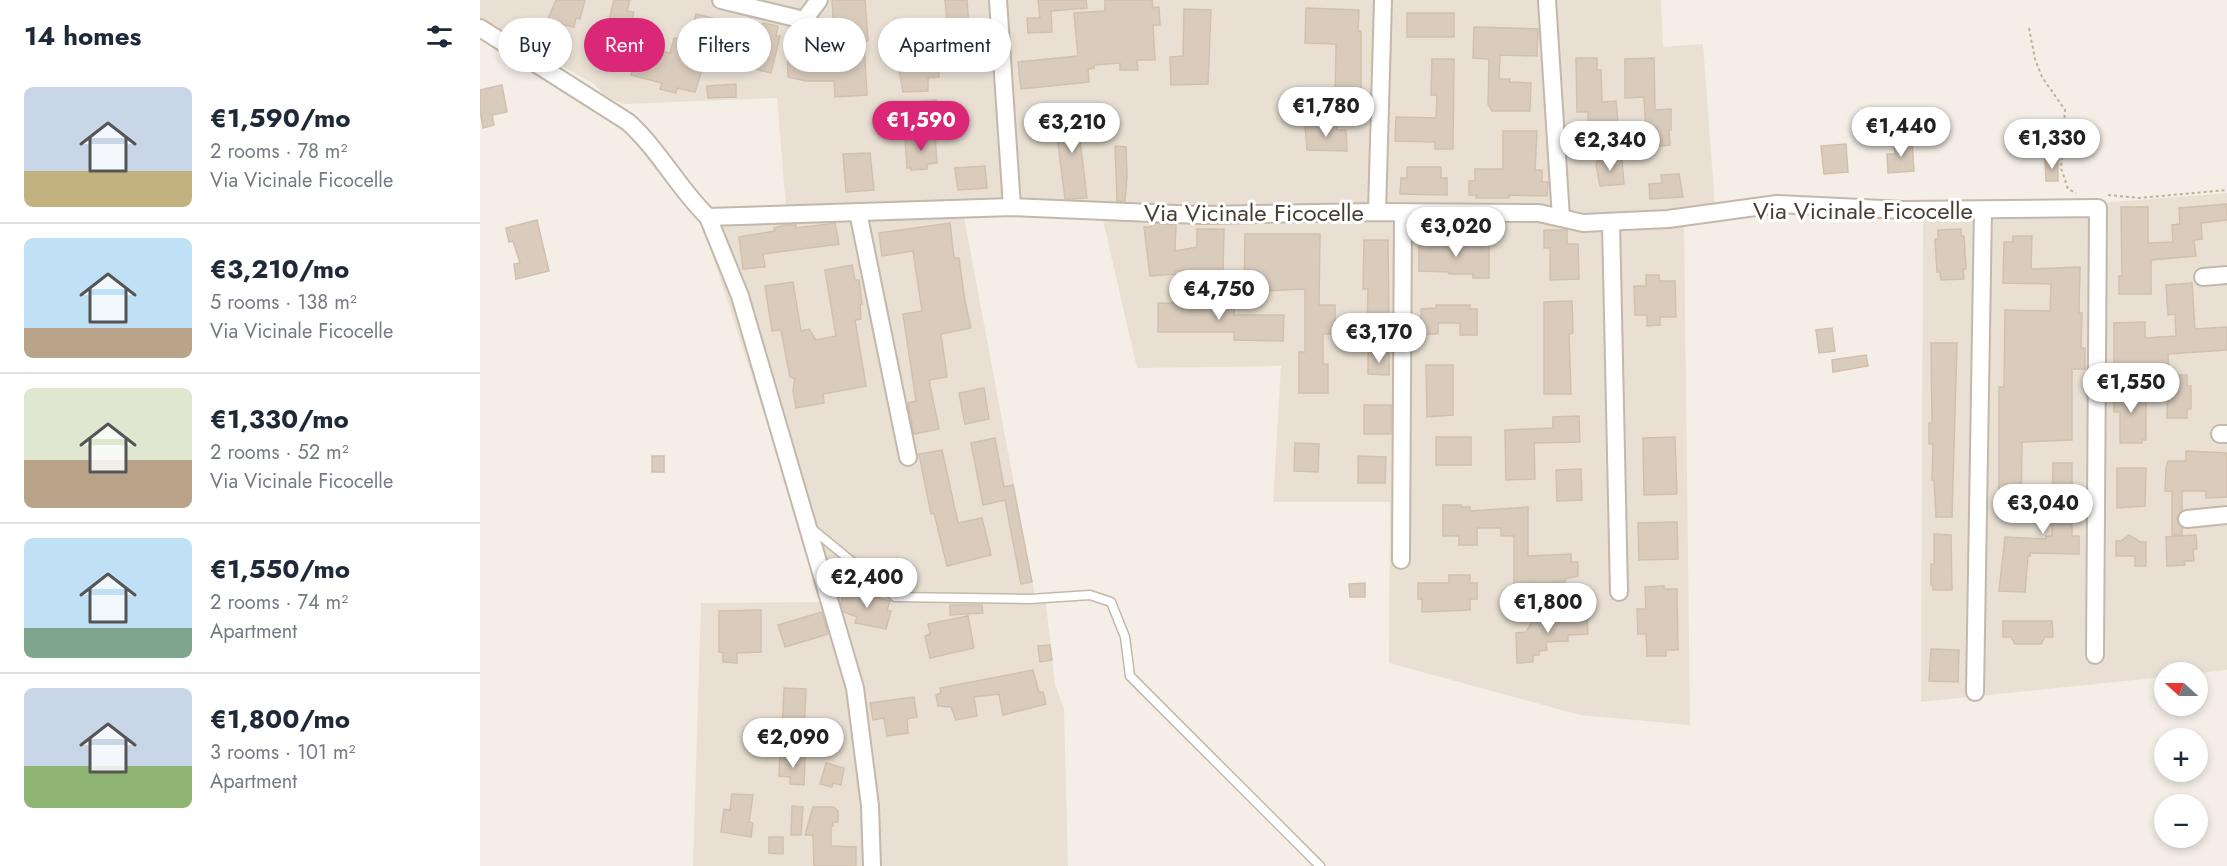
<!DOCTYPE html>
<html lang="en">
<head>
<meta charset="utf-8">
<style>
	body { margin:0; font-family:Jost,sans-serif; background:#f2f2f3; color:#1f2937; height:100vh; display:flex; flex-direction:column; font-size:22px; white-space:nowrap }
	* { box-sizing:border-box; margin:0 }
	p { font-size:20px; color:#747a83 }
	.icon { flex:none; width:33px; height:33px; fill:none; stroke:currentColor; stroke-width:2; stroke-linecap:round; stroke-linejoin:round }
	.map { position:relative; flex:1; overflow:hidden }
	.side { display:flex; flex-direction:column; background:#fff; width:480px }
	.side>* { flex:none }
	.banner { position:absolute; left:18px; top:18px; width:570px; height:54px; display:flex; gap:12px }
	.needle { width:39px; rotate:291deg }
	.fabs { position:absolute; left:1674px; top:662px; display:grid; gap:12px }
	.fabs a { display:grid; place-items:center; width:54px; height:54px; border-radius:50%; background:#fff; box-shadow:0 3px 9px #0003; font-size:30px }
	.price { position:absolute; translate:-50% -51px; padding:0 14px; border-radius:21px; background:#fff; color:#222; font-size:20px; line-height:39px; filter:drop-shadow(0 2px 3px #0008) }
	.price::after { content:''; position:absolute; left:50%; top:36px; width:18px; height:14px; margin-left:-9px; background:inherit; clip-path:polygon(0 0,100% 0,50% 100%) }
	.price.selected { background:#db2777; color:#fff }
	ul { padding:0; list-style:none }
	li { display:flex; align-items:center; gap:18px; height:150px; padding:0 24px }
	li+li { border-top:2px solid #e0e1e3 }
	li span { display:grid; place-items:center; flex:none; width:168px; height:120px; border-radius:9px; color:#555 }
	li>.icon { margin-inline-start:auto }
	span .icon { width:72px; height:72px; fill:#fffc; stroke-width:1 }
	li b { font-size:26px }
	h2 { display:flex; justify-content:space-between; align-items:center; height:72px; padding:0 24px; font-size:26px }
	.pill { padding:0 21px; border-radius:27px; background:#fff; box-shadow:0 3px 9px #0003; font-size:21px; line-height:54px }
	.pill.selected { background:#db2777; color:#fff }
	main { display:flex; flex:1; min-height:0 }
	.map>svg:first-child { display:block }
	.residential { fill:#e9e0d3 }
	.building { fill:#daccbd; stroke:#d2c0ad; stroke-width:1.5 }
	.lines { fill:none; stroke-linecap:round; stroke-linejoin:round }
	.service-casing { stroke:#c3b8aa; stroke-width:11 }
	.minor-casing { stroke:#c3b8aa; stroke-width:20 }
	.path { stroke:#c3af98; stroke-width:2; stroke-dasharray:3 3; stroke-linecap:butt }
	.service { stroke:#fff; stroke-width:8 }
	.minor { stroke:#fff; stroke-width:16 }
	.labels { text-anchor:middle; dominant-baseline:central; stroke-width:6; stroke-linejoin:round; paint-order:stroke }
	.street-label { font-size:24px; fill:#473e34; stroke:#fff }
</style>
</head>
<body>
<main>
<section class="side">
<h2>14 homes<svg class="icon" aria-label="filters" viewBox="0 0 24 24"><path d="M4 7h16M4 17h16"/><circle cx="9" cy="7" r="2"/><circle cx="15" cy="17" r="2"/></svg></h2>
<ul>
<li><span style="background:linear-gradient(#c9d6e8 70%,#c2b280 0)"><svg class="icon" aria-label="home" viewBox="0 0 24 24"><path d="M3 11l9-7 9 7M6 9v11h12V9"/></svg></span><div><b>€1,590/mo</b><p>2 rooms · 78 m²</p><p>Via Vicinale Ficocelle</p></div></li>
<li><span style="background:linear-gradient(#bfe0f5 75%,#b9a48a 0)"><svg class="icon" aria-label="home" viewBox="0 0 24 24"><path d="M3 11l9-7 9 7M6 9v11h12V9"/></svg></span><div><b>€3,210/mo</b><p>5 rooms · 138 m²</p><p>Via Vicinale Ficocelle</p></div></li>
<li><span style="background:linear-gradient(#dfe7d0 60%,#b9a48a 0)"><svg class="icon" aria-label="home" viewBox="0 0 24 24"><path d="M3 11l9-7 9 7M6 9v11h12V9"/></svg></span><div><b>€1,330/mo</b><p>2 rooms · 52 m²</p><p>Via Vicinale Ficocelle</p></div></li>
<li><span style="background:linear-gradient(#bfe0f5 75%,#7fa58c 0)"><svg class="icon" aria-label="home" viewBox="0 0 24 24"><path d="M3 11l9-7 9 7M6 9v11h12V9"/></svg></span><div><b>€1,550/mo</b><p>2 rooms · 74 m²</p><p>Apartment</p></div></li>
<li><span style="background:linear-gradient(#c9d6e8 65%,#8fb573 0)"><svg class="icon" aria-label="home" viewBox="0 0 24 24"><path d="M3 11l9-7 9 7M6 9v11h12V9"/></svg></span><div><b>€1,800/mo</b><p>3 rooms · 101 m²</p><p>Apartment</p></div></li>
</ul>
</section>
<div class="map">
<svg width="1747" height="866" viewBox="0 0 1747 866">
	<rect width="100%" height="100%" fill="#f4eee6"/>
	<g class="residential">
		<polygon points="0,0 1181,0 1183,47 1223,44 1236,220 1204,226 1210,725 1100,715 909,663 910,502 793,502 801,366 657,368 622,216 484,217 555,596 566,604 575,685 584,708 588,866 213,866 221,603 345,602 217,207 306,207 297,98 145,104 128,98 114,84 0,19"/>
		<polygon points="1747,193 1747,670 1718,673 1684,672 1684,677 1441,702 1443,217"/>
	</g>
	<g class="building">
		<polygon points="76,0 105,0 100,19 96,18 94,27 81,24 80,26 67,21"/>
		<polygon points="134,0 150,0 147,11 154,12 149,31 143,29 142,32 127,28"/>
		<polygon points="352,0 385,0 388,41 384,42 387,95 355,97 354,81 326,81 308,77 307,35 354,32"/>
		<polygon points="465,0 487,0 489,29 468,31"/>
		<polygon points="558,0 606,0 607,8 571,11 572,32 548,33 547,18 560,18"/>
		<polygon points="625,0 672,0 673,8 679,7 680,25 673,25 675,60 657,60 658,70 640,70 640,63 614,65 614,68 608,69 609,82 541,89 538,62 598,56 594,13 625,11"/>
		<polygon points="826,8 879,10 878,31 881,31 881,100 855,100 856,44 825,43"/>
		<polygon points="704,9 731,10 728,84 691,85 690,57 703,56"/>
		<rect x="927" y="13" width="47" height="24"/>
		<polygon points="216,14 240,20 234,46 230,45 215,92 197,88 196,93 180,89 182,83 151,75 159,46 190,53 194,38 209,41"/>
		<polygon points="283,23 298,26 296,36 300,36 291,73 263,66 268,45 271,46 276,28 282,29"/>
		<polygon points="994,27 1058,29 1057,56 1020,55 1019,79 1030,79 1030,82 1051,83 1050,111 1012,111 1008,104 1009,59 993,58"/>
		<polygon points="458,56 459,77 448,78 448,91 423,92 419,69 441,66 441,57"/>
		<polygon points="1096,58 1117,58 1117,70 1121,70 1122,102 1136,101 1138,124 1108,126 1108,112 1097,112"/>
		<polygon points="1174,58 1175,110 1191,109 1191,130 1189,130 1190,145 1167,147 1164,97 1145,98 1145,59"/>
		<polygon points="952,59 974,59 973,149 955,149 955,142 915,141 916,117 956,118 957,95 951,95"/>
		<polygon points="256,84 256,97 228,98 227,86"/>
		<polygon points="22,85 27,112 12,115 14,125 3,128 0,110 0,90"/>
		<polygon points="456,100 457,120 446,121 445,111 422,108 422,103"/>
		<polygon points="602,111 605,139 600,140 607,198 585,199 575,119 581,119 580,114"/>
		<polygon points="825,125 857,125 857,130 866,130 867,151 827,150"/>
		<polygon points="1023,131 1057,131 1055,170 1062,170 1062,182 1068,182 1067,196 1029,195 1029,198 996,198 997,195 989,195 989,181 995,181 995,169 1023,169"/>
		<polygon points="455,135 457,163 447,164 447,169 431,170 431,168 427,168 425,138"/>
		<polygon points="1432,141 1434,171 1408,173 1407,154 1415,154 1414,142"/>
		<polygon points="1366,144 1368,172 1344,174 1341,146"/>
		<polygon points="635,146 646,147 647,176 645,201 637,201"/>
		<polygon points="390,153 394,190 366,192 363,154"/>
		<polygon points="1142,159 1144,184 1120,186 1116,165 1117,161"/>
		<polygon points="1565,159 1578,159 1578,181 1566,181"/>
		<polygon points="505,166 507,188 478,190 475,168"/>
		<polygon points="927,167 961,167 961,178 967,178 967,195 920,194 921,178 927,178"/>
		<polygon points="1199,174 1203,197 1170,199 1169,184 1182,183 1181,175"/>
		<polygon points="1747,204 1747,220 1721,223 1722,239 1714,240 1716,256 1671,260 1671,294 1639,294 1639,276 1642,276 1641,207 1668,207 1668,243 1693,242 1692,225 1700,224 1699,208"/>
		<polygon points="57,220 69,271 36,279 34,264 40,263 33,241 29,242 26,228"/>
		<polygon points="355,223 359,244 283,254 285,267 263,269 259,237 295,231 294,228 304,225 316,225 316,228"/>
		<polygon points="470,223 474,258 479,258 485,301 491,328 461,334 467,377 449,380 459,429 434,434 428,403 436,401 423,314 442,311 433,251 402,256 399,233"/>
		<polygon points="671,223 696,225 695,251 717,247 717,229 744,229 743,271 696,271 696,274 670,276 664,227 671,227"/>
		<polygon points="1481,229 1481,236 1484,236 1486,269 1483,269 1484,279 1461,280 1460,272 1457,272 1455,239 1458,239 1458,230"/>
		<polygon points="1064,230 1087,230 1087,244 1098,244 1099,279 1070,280 1070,248 1064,248"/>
		<polygon points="765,234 840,234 839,305 855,305 855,334 843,334 843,364 848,364 848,393 819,393 819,352 825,352 825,289 764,292"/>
		<polygon points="1533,236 1552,236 1551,269 1600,267 1599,313 1602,313 1601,348 1605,348 1605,369 1592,369 1592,440 1542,442 1541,517 1519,517 1519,387 1524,387 1525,310 1570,311 1571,284 1523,283 1524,242 1533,242"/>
		<polygon points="993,239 1009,240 1009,278 993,278 993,274 969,274 969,272 939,271 939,242 993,245"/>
		<polygon points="884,240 908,240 909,330 887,330 888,289 883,289"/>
		<polygon points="372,265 375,280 379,280 382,304 380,304 381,319 375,320 386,386 343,394 344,403 316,408 313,390 315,379 310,377 301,330 292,331 285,286 313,282 321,331 329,329 336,340 356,336 345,270"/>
		<polygon points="1166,275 1179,275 1179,281 1195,281 1196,317 1180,317 1180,325 1167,326 1167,315 1155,315 1154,286 1166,286"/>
		<polygon points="1712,283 1715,329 1747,327 1747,350 1688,354 1689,374 1676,374 1676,366 1634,367 1634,323 1665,322 1665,338 1696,336 1695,314 1688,315 1686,285"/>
		<polygon points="1092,301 1093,333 1089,334 1091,394 1064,394 1064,302"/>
		<polygon points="678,303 754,304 754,315 804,315 803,341 754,340 754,332 678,332"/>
		<polygon points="956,305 990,305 990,309 997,309 997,335 980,335 980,323 958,323 958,334 941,334 941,309 956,308"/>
		<polygon points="1352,328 1355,351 1339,353 1336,330"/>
		<polygon points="1451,343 1477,343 1472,517 1456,517 1454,480 1452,480 1453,444 1449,444 1449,423 1452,423"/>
		<polygon points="888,353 909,353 909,375 888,374"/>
		<polygon points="1386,355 1388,366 1353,372 1352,360"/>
		<polygon points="946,365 973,365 973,415 947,417"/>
		<polygon points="1688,375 1707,375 1707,386 1711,386 1711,409 1707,409 1707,418 1687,418"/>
		<polygon points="504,388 509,419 485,424 479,393"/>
		<polygon points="1634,388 1666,389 1666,440 1662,440 1662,443 1640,443 1640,412 1634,412"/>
		<rect x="884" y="405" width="27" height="29"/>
		<polygon points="1099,416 1100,442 1054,443 1055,479 1026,480 1025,430 1073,428 1073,417"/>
		<rect x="956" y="437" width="35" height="28"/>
		<polygon points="1195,437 1197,494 1164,495 1163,438"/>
		<polygon points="515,438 524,487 533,485 552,582 541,584 525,500 503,505 491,443"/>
		<polygon points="815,443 839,444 838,472 814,471"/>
		<polygon points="462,450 478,523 502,518 511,555 467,566 454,513 451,514 439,454"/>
		<polygon points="1706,451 1747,453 1747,497 1726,498 1726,491 1702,491 1702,510 1697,519 1702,528 1702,535 1692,535 1692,491 1685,491 1686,468 1688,461 1706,461"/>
		<rect x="172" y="456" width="12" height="16"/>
		<polygon points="878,456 906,457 905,483 878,483"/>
		<polygon points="1573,463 1592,463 1592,536 1599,536 1599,554 1550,553 1550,556 1548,556 1545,592 1519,591 1525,537 1566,539 1566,536 1572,536"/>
		<polygon points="1637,468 1666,468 1665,506 1637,508"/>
		<polygon points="1101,469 1102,500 1077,501 1076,470"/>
		<polygon points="963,505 981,505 981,507 990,507 990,511 1048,507 1048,556 1091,554 1091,562 1098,562 1098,576 1085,579 1085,582 1034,584 1034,536 1021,536 1021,528 997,528 997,545 979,545 979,536 963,536"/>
		<polygon points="1197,522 1198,559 1159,560 1158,523"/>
		<polygon points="1454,534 1471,535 1472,590 1453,590 1453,585 1451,585 1451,564 1454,564"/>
		<polygon points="1649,535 1660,542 1666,542 1666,566 1655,566 1655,556 1636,556 1636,541 1641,541"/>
		<polygon points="1716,535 1717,549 1713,549 1714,561 1704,561 1705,565 1687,566 1686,537"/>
		<polygon points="969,575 990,575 990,583 997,583 997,599 990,599 990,610 942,612 942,599 938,599 938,583 969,583"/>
		<polygon points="885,583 885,597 870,597 869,584"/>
		<polygon points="1184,586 1184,589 1197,589 1198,650 1186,650 1186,656 1167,656 1166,634 1158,634 1157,609 1166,609 1165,587"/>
		<polygon points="365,589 410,601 407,610 411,611 406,629 375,623 377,617 364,612 361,603"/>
		<polygon points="470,605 502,605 503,613 470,615"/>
		<polygon points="281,610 281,652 257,653 257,663 243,662 243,653 239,652 239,611"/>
		<polygon points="342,612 348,634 305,647 298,625"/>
		<polygon points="1071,614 1107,614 1108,634 1088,635 1088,641 1066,642 1067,650 1059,651 1059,655 1053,655 1053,662 1037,663 1036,633 1046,632 1054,618 1071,617"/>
		<polygon points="488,616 494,648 450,658 445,636 450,634 448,624"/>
		<polygon points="1523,621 1572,621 1573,637 1565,637 1561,644 1535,644 1531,637 1523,637"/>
		<polygon points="570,645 572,660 560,662 558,646"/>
		<polygon points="1451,649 1479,650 1478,682 1449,681"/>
		<polygon points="553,670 559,692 563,692 566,704 523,715 519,694 494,697 497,716 476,720 471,707 458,706 456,695 461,693 460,688"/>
		<polygon points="304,688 326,689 324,733 302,732"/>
		<polygon points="434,697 437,717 427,719 428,733 407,736 404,718 393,720 390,703"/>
		<polygon points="300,756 325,756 324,785 310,784 310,777 299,776"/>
		<polygon points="346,763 364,768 361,785 353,783 352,787 340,784"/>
		<polygon points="252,794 273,795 269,822 273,823 271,837 241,832 244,809 250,810"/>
		<polygon points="312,806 323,807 321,835 311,835"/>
		<polygon points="333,807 354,807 358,811 358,822 353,822 353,826 351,826 351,846 376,847 376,866 334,866 333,835 325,835"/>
		<polygon points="289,837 303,837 303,854 289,853"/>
	</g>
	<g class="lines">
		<defs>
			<polyline id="service" points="331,528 415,597 550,599 610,595 631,602 645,637 650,676 840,866"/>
			<g id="minor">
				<polyline points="241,0 324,20 339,0"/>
				<polyline points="518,0 532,207"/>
				<polyline points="1067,0 1081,218"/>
				<path d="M0,28L148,122C180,151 198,188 228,217L532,207L719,215L897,212L1059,213L1103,223L1188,219L1297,204L1423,210L1618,208L1615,655"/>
				<polyline points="378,212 428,457"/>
				<polyline points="897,212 903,0"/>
				<polyline points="228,217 260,296 375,688 390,806 392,866"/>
				<polyline points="1131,222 1139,592"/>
				<polyline points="1723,277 1747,275"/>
				<polyline points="1740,434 1747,434"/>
				<polyline points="1707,519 1747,515"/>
				<polyline points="921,560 923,213"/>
				<polyline points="1495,692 1503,210"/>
			</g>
		</defs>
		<use href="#service" class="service-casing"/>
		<use href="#minor" class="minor-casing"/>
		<g class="path">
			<polyline points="1549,28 1555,59 1562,77 1585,110 1581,168 1588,189 1596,193"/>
			<polyline points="1628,195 1659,198 1747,190"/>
		</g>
		<use href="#service" class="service"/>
		<use href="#minor" class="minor"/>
	</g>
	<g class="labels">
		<g class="street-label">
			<text x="1383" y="210">Via Vicinale Ficocelle</text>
			<text x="774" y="212">Via Vicinale Ficocelle</text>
		</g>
	</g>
</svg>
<div class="fabs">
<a><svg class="needle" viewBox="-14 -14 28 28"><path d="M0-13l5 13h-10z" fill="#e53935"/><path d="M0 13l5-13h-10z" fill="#747a83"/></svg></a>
<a>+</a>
<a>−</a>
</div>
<b class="price" style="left:846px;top:138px">€1,780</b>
<b class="price selected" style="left:441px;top:152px">€1,590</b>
<b class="price" style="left:592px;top:154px">€3,210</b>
<b class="price" style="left:1421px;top:158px">€1,440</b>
<b class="price" style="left:1572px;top:170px">€1,330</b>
<b class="price" style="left:1130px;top:172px">€2,340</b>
<b class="price" style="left:976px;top:258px">€3,020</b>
<b class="price" style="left:739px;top:321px">€4,750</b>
<b class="price" style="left:899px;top:364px">€3,170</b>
<b class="price" style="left:1651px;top:414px">€1,550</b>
<b class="price" style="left:1563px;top:535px">€3,040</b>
<b class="price" style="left:387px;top:609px">€2,400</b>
<b class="price" style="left:1068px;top:634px">€1,800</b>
<b class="price" style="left:313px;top:769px">€2,090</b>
<div class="banner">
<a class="pill">Buy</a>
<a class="pill selected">Rent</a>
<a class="pill">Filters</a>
<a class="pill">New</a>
<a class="pill">Apartment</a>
</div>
</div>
</main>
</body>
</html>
